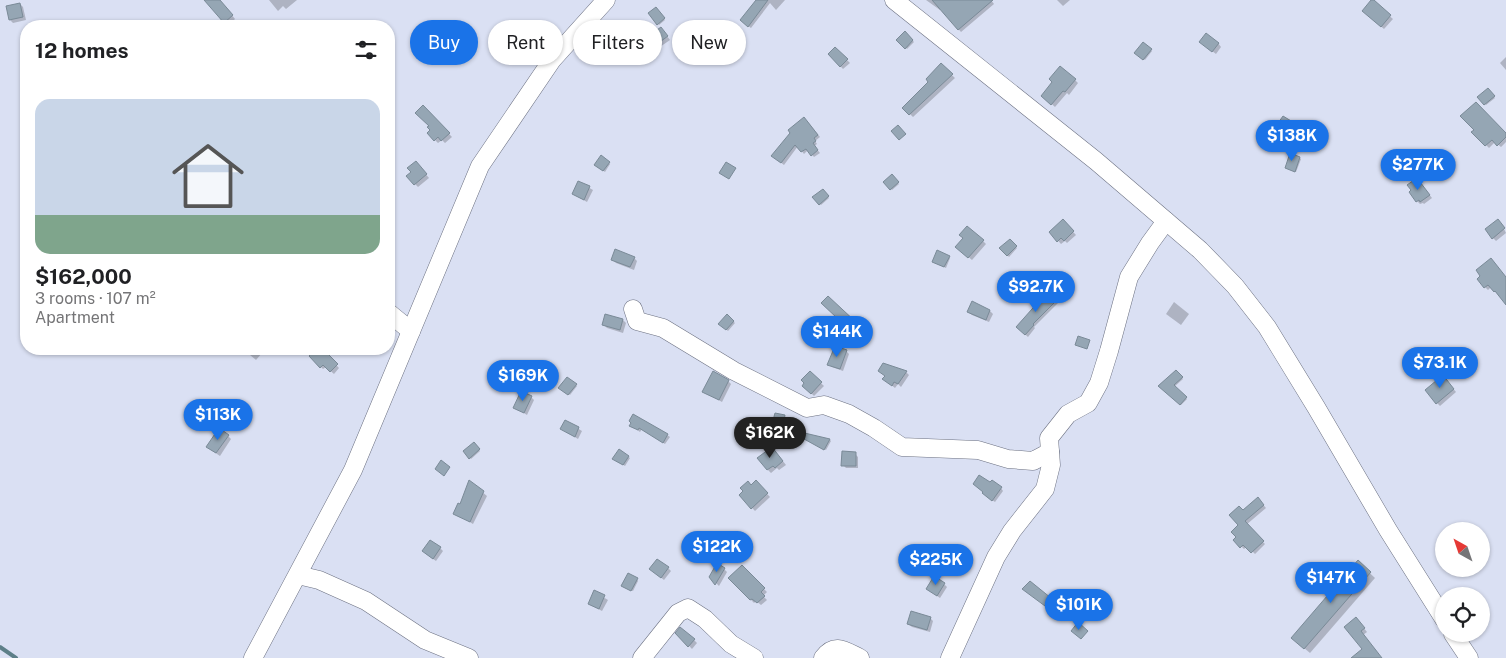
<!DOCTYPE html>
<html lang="en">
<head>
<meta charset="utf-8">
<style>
	body { margin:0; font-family:"Public Sans",sans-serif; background:#f2f2f2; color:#202124; height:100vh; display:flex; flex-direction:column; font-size:19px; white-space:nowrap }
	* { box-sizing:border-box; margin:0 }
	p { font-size:16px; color:#757577 }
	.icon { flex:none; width:28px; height:28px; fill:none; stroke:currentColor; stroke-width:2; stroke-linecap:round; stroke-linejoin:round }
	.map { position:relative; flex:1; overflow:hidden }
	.drawer { position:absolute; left:20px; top:20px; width:375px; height:335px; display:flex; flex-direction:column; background:#fff; border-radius:20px; box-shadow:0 1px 4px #0004 }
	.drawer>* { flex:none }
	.top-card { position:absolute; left:410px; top:20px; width:475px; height:45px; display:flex; gap:10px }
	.needle { width:32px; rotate:320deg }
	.fabs { position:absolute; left:1435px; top:522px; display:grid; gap:10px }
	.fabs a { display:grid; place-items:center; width:55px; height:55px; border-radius:50%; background:#fff; box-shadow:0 1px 4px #0004; font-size:25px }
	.price { position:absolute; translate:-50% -42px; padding:0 11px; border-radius:18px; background:#1a73e8; color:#fff; font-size:16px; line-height:32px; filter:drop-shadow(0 1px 2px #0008) }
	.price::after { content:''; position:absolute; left:50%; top:30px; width:15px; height:11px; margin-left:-8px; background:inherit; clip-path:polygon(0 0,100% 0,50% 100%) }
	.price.active { background:#222; color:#fff }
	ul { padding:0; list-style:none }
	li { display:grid; align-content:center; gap:10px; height:265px; padding:0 15px }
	li span { display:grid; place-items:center; height:155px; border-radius:15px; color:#555 }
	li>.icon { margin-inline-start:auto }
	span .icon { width:90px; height:90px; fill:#fffc; stroke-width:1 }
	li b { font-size:21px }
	h2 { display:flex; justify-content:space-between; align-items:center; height:60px; padding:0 15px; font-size:21px }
	.chip { padding:0 18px; border-radius:22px; background:#fff; box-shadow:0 1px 4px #0004; font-size:18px; line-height:45px }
	.chip.active { background:#1a73e8; color:#fff }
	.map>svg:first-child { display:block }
	.shadow { fill:#0003 }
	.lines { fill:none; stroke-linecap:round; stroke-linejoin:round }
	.stream { stroke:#5d7f88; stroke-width:4 }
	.building { fill:#95a6b4; stroke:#7a8a97 }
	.minor-casing { stroke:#6c7182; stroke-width:19 }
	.minor { stroke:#fff; stroke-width:18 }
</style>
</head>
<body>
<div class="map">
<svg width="1506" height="658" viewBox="0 0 1506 658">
	<rect width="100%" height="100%" fill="#dae0f3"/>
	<g class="shadow">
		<polygon points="269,0 297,0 286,9 283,6 278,11"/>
		<polygon points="757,0 785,0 776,10 770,3 751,28 744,23"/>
		<polygon points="926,0 991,0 994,4 961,32 941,9 940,10"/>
		<polygon points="1057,0 1070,0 1063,6"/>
		<polygon points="1372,1 1393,19 1384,29 1366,14"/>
		<polygon points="20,4 23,7 26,20 13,23 10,20"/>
		<polygon points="226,8 235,19 228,26 215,11"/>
		<polygon points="656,8 665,20 659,25 650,13"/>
		<polygon points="664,32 670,40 657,49 648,38"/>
		<polygon points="905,33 914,42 907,49 898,40"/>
		<polygon points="1218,43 1221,47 1216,54 1204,45"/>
		<polygon points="1143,44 1152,51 1145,60 1136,53"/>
		<polygon points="835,48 850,63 843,69 829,54"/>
		<polygon points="1506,57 1506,70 1500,63"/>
		<polygon points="941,65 955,78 913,117 904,108 930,82"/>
		<polygon points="1075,80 1078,83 1069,95 1067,93 1055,107 1043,96 1054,82"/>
		<polygon points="1488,90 1495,98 1486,105 1479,97"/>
		<polygon points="423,107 452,137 445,143 442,140 438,143 428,133 431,130 430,126"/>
		<polygon points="1284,117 1296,126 1290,135 1279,127"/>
		<polygon points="807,121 820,137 815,141 817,144 814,146 820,153 814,157 808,150 804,154 798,146 784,165 775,158"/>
		<polygon points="1473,132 1506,135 1506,142 1501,147 1495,142 1489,148"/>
		<polygon points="601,157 610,164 605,172 595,165"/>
		<polygon points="1300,158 1301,159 1296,172 1286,168"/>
		<polygon points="419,166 429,178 418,187 415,184"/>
		<polygon points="892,176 899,184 892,190 885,182"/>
		<polygon points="579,182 593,190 587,202 573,194"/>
		<polygon points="1420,183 1432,198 1424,204 1423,203 1420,204 1417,201 1413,191"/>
		<polygon points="823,190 829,198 821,205 814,198"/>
		<polygon points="389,213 393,217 389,222"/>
		<polygon points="1063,221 1076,235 1067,243 1065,241 1061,244 1050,232"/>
		<polygon points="1501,223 1506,233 1496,241 1493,238"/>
		<polygon points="1010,240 1017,248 1009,257 1001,248"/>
		<polygon points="983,241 986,244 972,260 960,250"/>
		<polygon points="949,257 950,258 946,268 935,263"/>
		<polygon points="634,258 637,261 634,270 616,263 612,259"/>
		<polygon points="1482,276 1506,276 1506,303 1491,287 1488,290 1485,287"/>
		<polygon points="1048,293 1058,303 1034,327 1035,328 1028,337 1017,327"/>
		<polygon points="828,298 859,327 856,334 823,303"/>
		<polygon points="1174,302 1189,314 1181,325 1166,314"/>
		<polygon points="990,311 993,314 989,322 972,315 968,312"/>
		<polygon points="727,316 735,323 728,331 720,324"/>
		<polygon points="623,320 626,323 623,333 607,328 604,325"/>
		<polygon points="243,349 257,349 262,353 256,360"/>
		<polygon points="318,349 321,349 339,368 334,374 326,367 323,369 310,356"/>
		<polygon points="846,351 849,354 843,371 832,367 829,364"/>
		<polygon points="884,364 906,372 909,375 901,387 898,384 895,388 884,379 886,376"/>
		<polygon points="1176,371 1183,379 1174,387 1187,399 1181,405 1160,386"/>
		<polygon points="810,373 824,386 814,396 804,386"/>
		<polygon points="567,378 577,386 570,395 560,388"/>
		<polygon points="1446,380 1456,392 1440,406 1437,403"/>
		<polygon points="728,381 731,384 722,402 704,392"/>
		<polygon points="531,397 534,400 527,415 514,407"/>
		<polygon points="565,421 582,431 578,439 562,429"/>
		<polygon points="630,425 667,435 670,437 665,444 642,429 640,432"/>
		<polygon points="797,432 830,440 831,441 826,450 798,434"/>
		<polygon points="228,436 231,439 220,456 211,450"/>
		<polygon points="474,443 480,451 471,459 464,451"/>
		<polygon points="619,451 630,458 625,466 615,460"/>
		<polygon points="775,451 786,465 779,470 777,468 771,473 768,470"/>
		<polygon points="855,454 858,457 858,468 846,468 843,465"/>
		<polygon points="470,482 487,496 473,524 455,513 461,506"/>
		<polygon points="756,482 770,497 755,511 740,495"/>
		<polygon points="1001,488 1003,491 995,502 986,496"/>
		<polygon points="1258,499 1266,508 1246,525 1265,544 1255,554 1247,546 1244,549 1235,540 1238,537 1243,512"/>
		<polygon points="440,548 443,551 436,561 426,554"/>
		<polygon points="1358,562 1375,578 1310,653 1297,642"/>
		<polygon points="742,567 767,592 763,596 767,600 761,605 756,601 754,603 730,578"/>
		<polygon points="668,568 671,571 664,580 654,572"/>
		<polygon points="724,569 727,572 719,586 710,577"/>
		<polygon points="637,579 638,581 633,591 624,587"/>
		<polygon points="944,584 947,587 940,598 927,589"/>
		<polygon points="595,592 608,600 602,611 589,604"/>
		<polygon points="930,618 933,621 930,632 912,627 908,624"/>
		<polygon points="1359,622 1367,632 1363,635 1381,658 1353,658 1364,649"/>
		<polygon points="677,633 694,640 697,643 692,649"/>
	</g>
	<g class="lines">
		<polyline class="stream" points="0,647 16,658"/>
	</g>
	<g class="building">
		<polygon points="204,0 220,0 233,15 224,23"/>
		<polygon points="756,0 768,0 748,27 740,20"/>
		<polygon points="932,0 993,0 958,30"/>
		<polygon points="1371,0 1374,0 1391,15 1381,27 1362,11"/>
		<polygon points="20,3 23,17 9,20 6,6"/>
		<polygon points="656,7 665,18 657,25 648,13"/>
		<polygon points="661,27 668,36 653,47 646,38"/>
		<polygon points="905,31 913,40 905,49 896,40"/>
		<polygon points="1206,33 1219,43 1212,52 1199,42"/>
		<polygon points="1143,42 1152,49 1143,60 1134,53"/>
		<polygon points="835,47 848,59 840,67 828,54"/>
		<polygon points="941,63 953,74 909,115 902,108 928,82 926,79"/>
		<polygon points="1060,66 1076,79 1065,92 1063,91 1051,105 1041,96 1052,82 1049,79"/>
		<polygon points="1488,88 1495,96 1484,105 1477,97"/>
		<polygon points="1476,102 1506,133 1506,137 1497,146 1492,140 1485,146 1471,132 1474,130 1460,116"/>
		<polygon points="423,105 450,133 441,141 438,137 434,141 427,133 430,130 427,127 429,126 415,113"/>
		<polygon points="1283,116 1296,124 1288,135 1276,126"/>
		<polygon points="804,117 818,135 814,138 816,141 813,143 818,150 811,156 806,149 801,152 795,145 781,163 771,156 790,133 788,130"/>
		<polygon points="898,125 906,134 899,140 891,131"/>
		<polygon points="1286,136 1297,142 1291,151 1281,145"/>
		<polygon points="1290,153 1300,157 1295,172 1285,168"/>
		<polygon points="601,155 610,162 603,171 594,165"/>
		<polygon points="416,161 427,174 414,185 406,176 411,172 407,168"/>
		<polygon points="726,162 736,168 729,179 719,173"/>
		<polygon points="892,174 899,182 890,190 883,182"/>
		<polygon points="1417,178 1430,195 1420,202 1419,200 1416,202 1409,192 1411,190 1407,185"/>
		<polygon points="578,181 590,186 584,200 572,194"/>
		<polygon points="823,189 829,196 819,205 812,197"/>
		<polygon points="1063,219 1074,231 1064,241 1061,238 1057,242 1049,232"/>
		<polygon points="1498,219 1505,228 1492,239 1485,229"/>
		<polygon points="967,226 984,240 968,258 955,247 963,238 959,235"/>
		<polygon points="1010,239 1017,246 1007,256 999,248"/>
		<polygon points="615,249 635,257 630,267 611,260"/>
		<polygon points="937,250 950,256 944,267 932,262"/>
		<polygon points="1491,258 1506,277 1506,305 1495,291 1494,292 1488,285 1484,288 1477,279 1480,276 1476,270"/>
		<polygon points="1048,291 1057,300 1033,324 1034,325 1025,335 1016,327"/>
		<polygon points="828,296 857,323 853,333 821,303"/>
		<polygon points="972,301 990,310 986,320 967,312"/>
		<polygon points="605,314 623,319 620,330 602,325"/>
		<polygon points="727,314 734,321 726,330 718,324"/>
		<polygon points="1078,336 1090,340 1087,349 1075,345"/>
		<polygon points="835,346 847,350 840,369 827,365"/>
		<polygon points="316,349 323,349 338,364 330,372 323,365 320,368 309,356"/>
		<polygon points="883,363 907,371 898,384 894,382 892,386 882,379 885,376 878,371"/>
		<polygon points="1176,370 1183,377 1174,385 1187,397 1180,405 1158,386"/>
		<polygon points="713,371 729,380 719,400 702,392"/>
		<polygon points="810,371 822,382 811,394 802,386 804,383 801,380"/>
		<polygon points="1443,375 1454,389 1436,404 1425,390"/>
		<polygon points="567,377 577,384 568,395 558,388"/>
		<polygon points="521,391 532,396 524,413 513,408"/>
		<polygon points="775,413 785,415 783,427 772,424"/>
		<polygon points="633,414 668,434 663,443 639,428 638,430 629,426 631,423 629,421"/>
		<polygon points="565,420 579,427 575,437 560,429"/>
		<polygon points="219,428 229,435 216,453 206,447"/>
		<polygon points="796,431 830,439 824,450 795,434"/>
		<polygon points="474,442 480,449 469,459 463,451"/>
		<polygon points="772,447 783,461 775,468 773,466 767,470 757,458"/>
		<polygon points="619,449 629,456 623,465 612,459"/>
		<polygon points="842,451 856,452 856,466 841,466"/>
		<polygon points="441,460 450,467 444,476 435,469"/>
		<polygon points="979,475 990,482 992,480 1002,487 992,501 982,493 983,492 973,484"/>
		<polygon points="469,480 484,491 470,522 453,514 458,503 460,504"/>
		<polygon points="756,480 768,493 751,509 739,495 743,491 740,488 748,481 751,485"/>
		<polygon points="1258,497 1264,505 1245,521 1264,541 1251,553 1243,545 1240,548 1233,540 1236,537 1231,532 1238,525 1229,515 1239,506 1243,510"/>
		<polygon points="430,540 441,547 433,559 422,551"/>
		<polygon points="657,559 669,567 661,578 649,569"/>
		<polygon points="1358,560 1371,572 1304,649 1291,638"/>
		<polygon points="717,563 725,568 715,585 709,577"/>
		<polygon points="742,565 765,588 761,592 765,596 757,603 752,599 750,600 728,578"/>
		<polygon points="628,573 638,578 631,591 621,586"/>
		<polygon points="934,576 945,583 937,596 926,589"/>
		<polygon points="1030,581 1051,598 1045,606 1022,589"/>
		<polygon points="594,590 605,595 599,609 588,604"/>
		<polygon points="911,611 931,617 927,630 907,624"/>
		<polygon points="1356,617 1365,628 1361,631 1382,658 1351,658 1362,649 1344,627"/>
		<polygon points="1078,622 1088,631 1081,639 1071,631"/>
		<polygon points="680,627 695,639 688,647 675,633"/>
	</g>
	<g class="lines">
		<defs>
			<g id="minor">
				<polyline points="894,0 1096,161 1200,250 1235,286 1267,327 1316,407 1388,530 1444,619"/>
				<polyline points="633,309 637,321 663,328 734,371 807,408 824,405 849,414 874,428 902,447 978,450 1008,459 1033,461 1050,452"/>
				<polyline points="389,313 411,331"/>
				<polyline points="298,575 319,580 366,601 425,640 469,658"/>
				<polyline points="1453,634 1469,658"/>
				<polyline points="253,658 353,470 480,166 552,60 606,0"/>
				<polyline points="642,658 678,613 688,608 705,619 731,644 754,658"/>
				<path d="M823,658C835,642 845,651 860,658"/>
				<polyline points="950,658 996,557 1012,531 1045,489 1051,465 1049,438 1068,414 1088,403 1099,383 1109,351 1129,277 1150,243 1166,221"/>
			</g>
		</defs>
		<use href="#minor" class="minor-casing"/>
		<use href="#minor" class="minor"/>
	</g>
</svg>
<div class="fabs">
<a><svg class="needle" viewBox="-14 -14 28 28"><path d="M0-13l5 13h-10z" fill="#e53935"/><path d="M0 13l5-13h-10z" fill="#757577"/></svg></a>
<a><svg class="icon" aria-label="locate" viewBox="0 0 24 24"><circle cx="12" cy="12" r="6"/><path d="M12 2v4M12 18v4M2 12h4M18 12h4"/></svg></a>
</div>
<b class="price" style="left:1292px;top:162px">$138K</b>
<b class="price" style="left:1418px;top:191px">$277K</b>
<b class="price" style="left:1036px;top:313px">$92.7K</b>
<b class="price" style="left:837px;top:358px">$144K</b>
<b class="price" style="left:1440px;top:389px">$73.1K</b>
<b class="price" style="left:523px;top:402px">$169K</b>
<b class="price" style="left:218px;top:441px">$113K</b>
<b class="price active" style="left:770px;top:459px">$162K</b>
<b class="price" style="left:717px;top:573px">$122K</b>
<b class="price" style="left:936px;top:586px">$225K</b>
<b class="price" style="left:1331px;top:604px">$147K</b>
<b class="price" style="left:1079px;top:631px">$101K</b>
<div class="top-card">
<a class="chip active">Buy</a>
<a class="chip">Rent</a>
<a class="chip">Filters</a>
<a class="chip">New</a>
</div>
<section class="drawer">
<h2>12 homes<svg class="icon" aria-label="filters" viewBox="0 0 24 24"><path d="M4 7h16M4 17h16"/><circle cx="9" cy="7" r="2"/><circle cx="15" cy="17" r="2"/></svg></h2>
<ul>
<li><span style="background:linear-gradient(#c9d6e8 75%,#7fa58c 0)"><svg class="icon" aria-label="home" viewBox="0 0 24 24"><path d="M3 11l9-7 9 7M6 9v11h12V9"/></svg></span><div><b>$162,000</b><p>3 rooms · 107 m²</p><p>Apartment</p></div></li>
</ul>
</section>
</div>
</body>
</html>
